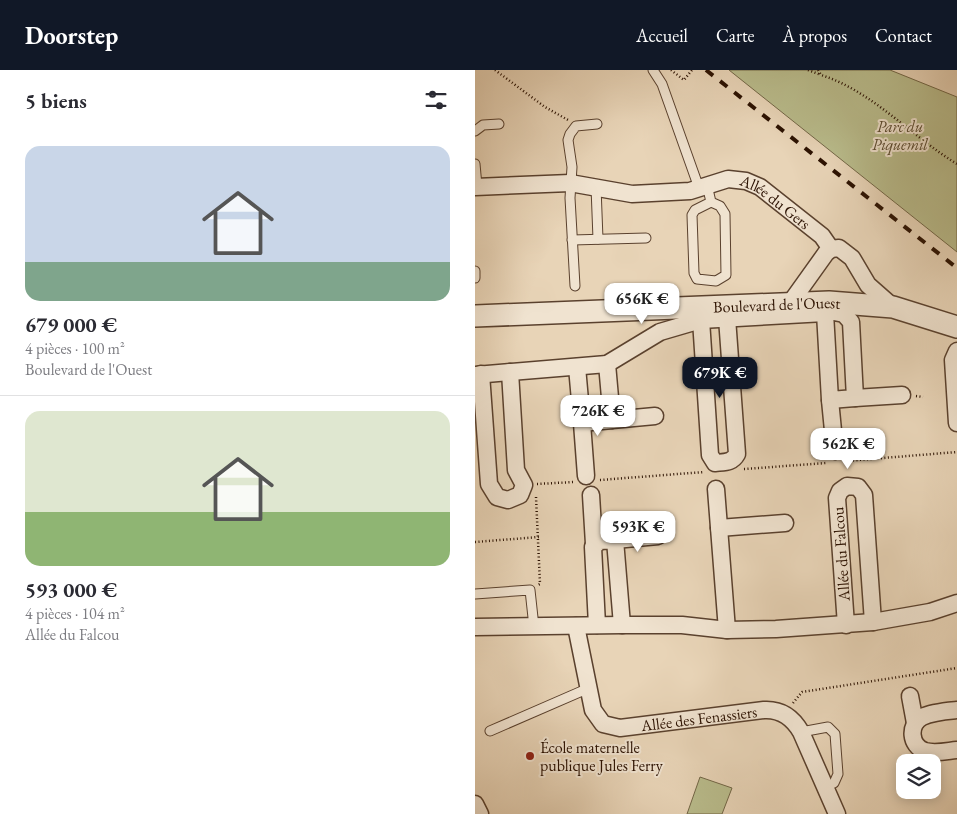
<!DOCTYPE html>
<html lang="fr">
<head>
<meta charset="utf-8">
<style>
	body { margin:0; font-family:"EB Garamond",serif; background:#f7f7f7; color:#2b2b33; height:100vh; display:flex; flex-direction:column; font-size:19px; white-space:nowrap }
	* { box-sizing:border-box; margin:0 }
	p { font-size:16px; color:#7c7c81 }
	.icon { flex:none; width:28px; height:28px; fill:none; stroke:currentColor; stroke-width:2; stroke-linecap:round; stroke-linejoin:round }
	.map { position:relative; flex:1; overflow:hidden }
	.sheet { display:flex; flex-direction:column; background:#fff; width:475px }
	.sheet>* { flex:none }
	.fabs { position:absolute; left:421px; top:684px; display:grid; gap:10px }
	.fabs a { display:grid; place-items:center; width:45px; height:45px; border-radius:10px; background:#fff; box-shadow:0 2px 12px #0003; font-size:25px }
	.price { position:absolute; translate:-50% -42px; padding:0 11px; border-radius:10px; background:#fff; color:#222; font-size:16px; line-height:32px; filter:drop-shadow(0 1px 2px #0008) }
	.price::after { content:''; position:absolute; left:50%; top:30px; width:15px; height:11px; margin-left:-8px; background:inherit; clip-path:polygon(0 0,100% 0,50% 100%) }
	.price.current { background:#111827; color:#fff }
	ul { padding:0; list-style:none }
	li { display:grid; align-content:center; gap:10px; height:265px; padding:0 25px }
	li+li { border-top:1px solid #e1e1e2 }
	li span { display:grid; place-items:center; height:155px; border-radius:15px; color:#555 }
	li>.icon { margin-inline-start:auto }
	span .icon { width:90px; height:90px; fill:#fffc; stroke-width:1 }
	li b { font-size:21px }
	h2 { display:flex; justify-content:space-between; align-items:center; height:60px; padding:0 25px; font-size:21px }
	header { display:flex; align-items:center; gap:30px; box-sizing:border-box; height:70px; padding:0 25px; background:#111827; color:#fff }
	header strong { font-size:24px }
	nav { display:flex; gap:28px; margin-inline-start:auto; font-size:18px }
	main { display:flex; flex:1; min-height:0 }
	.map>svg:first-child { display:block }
	.green { fill:#b9bc8c; stroke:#726646 }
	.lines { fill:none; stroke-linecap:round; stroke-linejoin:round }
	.service-casing { stroke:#5a412e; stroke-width:11 }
	.minor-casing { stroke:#5a412e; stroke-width:19 }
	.tertiary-casing { stroke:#5a412e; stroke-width:24 }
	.path { stroke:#2a1000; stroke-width:2.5; stroke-dasharray:1 2.5; stroke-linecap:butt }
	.service { stroke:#f0e3d0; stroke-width:9 }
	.minor { stroke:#f0e3d0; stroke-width:16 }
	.tertiary { stroke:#f0e3d0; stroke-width:21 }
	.rail { stroke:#2a1000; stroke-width:4; stroke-dasharray:9 9; stroke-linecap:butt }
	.poi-dot { fill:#8f2418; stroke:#f0e3d0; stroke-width:2 }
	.labels { text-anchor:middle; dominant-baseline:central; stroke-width:4; stroke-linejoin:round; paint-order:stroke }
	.park-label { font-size:16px; font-style:italic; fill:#5c4c31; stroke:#f0e3d0 }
	.street-label { font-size:16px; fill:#2a1000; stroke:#f0e3d0 }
	.poi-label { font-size:16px; fill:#2a1000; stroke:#f0e3d0; text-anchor:start }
</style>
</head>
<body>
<header>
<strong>Doorstep</strong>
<nav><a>Accueil</a><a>Carte</a><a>À propos</a><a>Contact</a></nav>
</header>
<main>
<section class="sheet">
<h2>5 biens<svg class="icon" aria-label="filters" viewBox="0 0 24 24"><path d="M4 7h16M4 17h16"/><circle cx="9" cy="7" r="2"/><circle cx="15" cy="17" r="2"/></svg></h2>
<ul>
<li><span style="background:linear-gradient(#c9d6e8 75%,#7fa58c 0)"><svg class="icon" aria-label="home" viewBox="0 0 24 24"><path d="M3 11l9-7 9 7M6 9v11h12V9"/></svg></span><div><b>679 000 €</b><p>4 pièces · 100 m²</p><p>Boulevard de l'Ouest</p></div></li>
<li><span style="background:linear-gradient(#dfe7d0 65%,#8fb573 0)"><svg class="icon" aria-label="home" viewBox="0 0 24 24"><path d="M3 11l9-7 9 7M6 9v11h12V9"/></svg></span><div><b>593 000 €</b><p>4 pièces · 104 m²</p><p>Allée du Falcou</p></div></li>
</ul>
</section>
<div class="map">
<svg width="482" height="744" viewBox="0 0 482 744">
	<rect width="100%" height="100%" fill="#e8d4b7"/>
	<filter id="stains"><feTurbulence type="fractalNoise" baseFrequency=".004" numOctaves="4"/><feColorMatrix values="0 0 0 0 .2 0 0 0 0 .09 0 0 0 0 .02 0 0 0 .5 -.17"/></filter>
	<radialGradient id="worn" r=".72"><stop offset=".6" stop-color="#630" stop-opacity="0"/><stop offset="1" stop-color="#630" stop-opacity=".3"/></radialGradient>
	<g class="green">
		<polygon points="254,0 415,0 482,27 482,182"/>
		<polygon points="225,707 257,718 247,744 212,744"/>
	</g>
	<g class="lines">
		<defs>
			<g id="service">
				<polyline points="178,0 187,14 224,118"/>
				<polyline points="0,61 8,55 24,54"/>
				<polyline points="0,94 2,116"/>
				<polyline points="232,115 236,132 220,140 217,145 219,203 222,209 241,211 251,205 250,144 245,136 236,132"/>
				<polyline points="121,117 123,169"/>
				<polyline points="97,170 171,168"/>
				<polyline points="0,201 0,208"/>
				<polyline points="100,216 95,128 97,97 93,70 95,64 101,56 122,54"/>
				<polyline points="0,524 55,520 59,557"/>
				<polyline points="15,661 114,618"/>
				<polyline points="326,662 353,657 360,664 363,704 359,713 350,717"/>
			</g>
			<g id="minor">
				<path id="s1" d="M0,117L95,113L157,124L215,121L253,109L271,111L285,117L347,166L356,179"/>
				<polyline points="316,232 351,183 356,179 364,178 377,188 393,215 418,237"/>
				<polyline points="350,243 355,330 380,328 376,252 369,244 354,241"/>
				<path d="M226,250L235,385L240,393C250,392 257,393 262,384L252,248"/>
				<polyline points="482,281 478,290 482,353"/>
				<polyline points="102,297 107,353 137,350 132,294"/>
				<polyline points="6,304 14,414 22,427 33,430 45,425 49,415 41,400 35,302"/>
				<polyline points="0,305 132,294 185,262 226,250 350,243 354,241 354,232"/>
				<polyline points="380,328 427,325"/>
				<polyline points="355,330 360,381"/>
				<polyline points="137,350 180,346"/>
				<polyline points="107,353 111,406"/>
				<polyline points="241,419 252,560"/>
				<polyline points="116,425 119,474"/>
				<polyline points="244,458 310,453"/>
				<polyline points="140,470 183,466"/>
				<polyline points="122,555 118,477 125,471 140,470 147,555"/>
				<polyline points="371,555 362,428 365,421 372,416 383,417 389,425 398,552"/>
				<path id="s2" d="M101,556L118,640L128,654L145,658L289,640C306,639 318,648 326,662L362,744"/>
				<polyline points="0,557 147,555 207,555 252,560 301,559 398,552 455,542 482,533"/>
				<polyline points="435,626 440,653"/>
				<path d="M482,640C471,641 457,642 447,647C433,655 435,676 450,681C460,684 472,681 482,680"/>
				<polyline points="0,734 5,744"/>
			</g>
			<g id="tertiary">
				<path id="s3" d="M0,246L354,232L418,237L482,257"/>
			</g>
		</defs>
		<use href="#service" class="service-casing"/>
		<use href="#minor" class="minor-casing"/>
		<use href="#tertiary" class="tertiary-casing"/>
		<g class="path">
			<polyline points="20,0 70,37 93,50"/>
			<polyline points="196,0 209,10 217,0"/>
			<polyline points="333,0 346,5"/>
			<path d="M343,0L346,5C397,21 436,66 482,94"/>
			<polyline points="441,326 448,327"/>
			<polyline points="371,391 482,382"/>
			<polyline points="269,399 351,393"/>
			<polyline points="125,410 229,402"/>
			<polyline points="62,414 99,412"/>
			<polyline points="61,427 65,514 63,515"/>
			<polyline points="0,472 64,467"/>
			<polyline points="318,633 327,622 482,598"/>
		</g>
		<use href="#service" class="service"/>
		<use href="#minor" class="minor"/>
		<use href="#tertiary" class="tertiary"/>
		<polyline class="rail" points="231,0 482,198"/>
	</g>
	<circle class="poi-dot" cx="55" cy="686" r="5"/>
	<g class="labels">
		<g class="park-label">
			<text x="425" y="56">Parc du<tspan x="425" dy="18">Piquemil</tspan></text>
		</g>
		<g class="street-label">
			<text stroke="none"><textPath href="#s1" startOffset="310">Allée du Gers</textPath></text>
			<text stroke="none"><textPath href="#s3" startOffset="302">Boulevard de l'Ouest</textPath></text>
			<text transform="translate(366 484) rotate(-94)">Allée du Falcou</text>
			<text stroke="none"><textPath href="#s2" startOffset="200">Allée des Fenassiers</textPath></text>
		</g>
		<g class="poi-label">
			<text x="65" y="677">École maternelle<tspan x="65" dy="18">publique Jules Ferry</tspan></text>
		</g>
	</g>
	<rect width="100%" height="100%" filter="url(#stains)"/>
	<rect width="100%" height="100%" fill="url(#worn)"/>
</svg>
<div class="fabs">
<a><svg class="icon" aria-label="layers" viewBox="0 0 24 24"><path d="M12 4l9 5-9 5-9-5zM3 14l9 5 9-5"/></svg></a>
</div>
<b class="price" style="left:167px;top:255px">656K €</b>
<b class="price current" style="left:245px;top:329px">679K €</b>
<b class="price" style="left:123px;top:367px">726K €</b>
<b class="price" style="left:373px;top:400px">562K €</b>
<b class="price" style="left:163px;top:483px">593K €</b>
</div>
</main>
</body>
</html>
